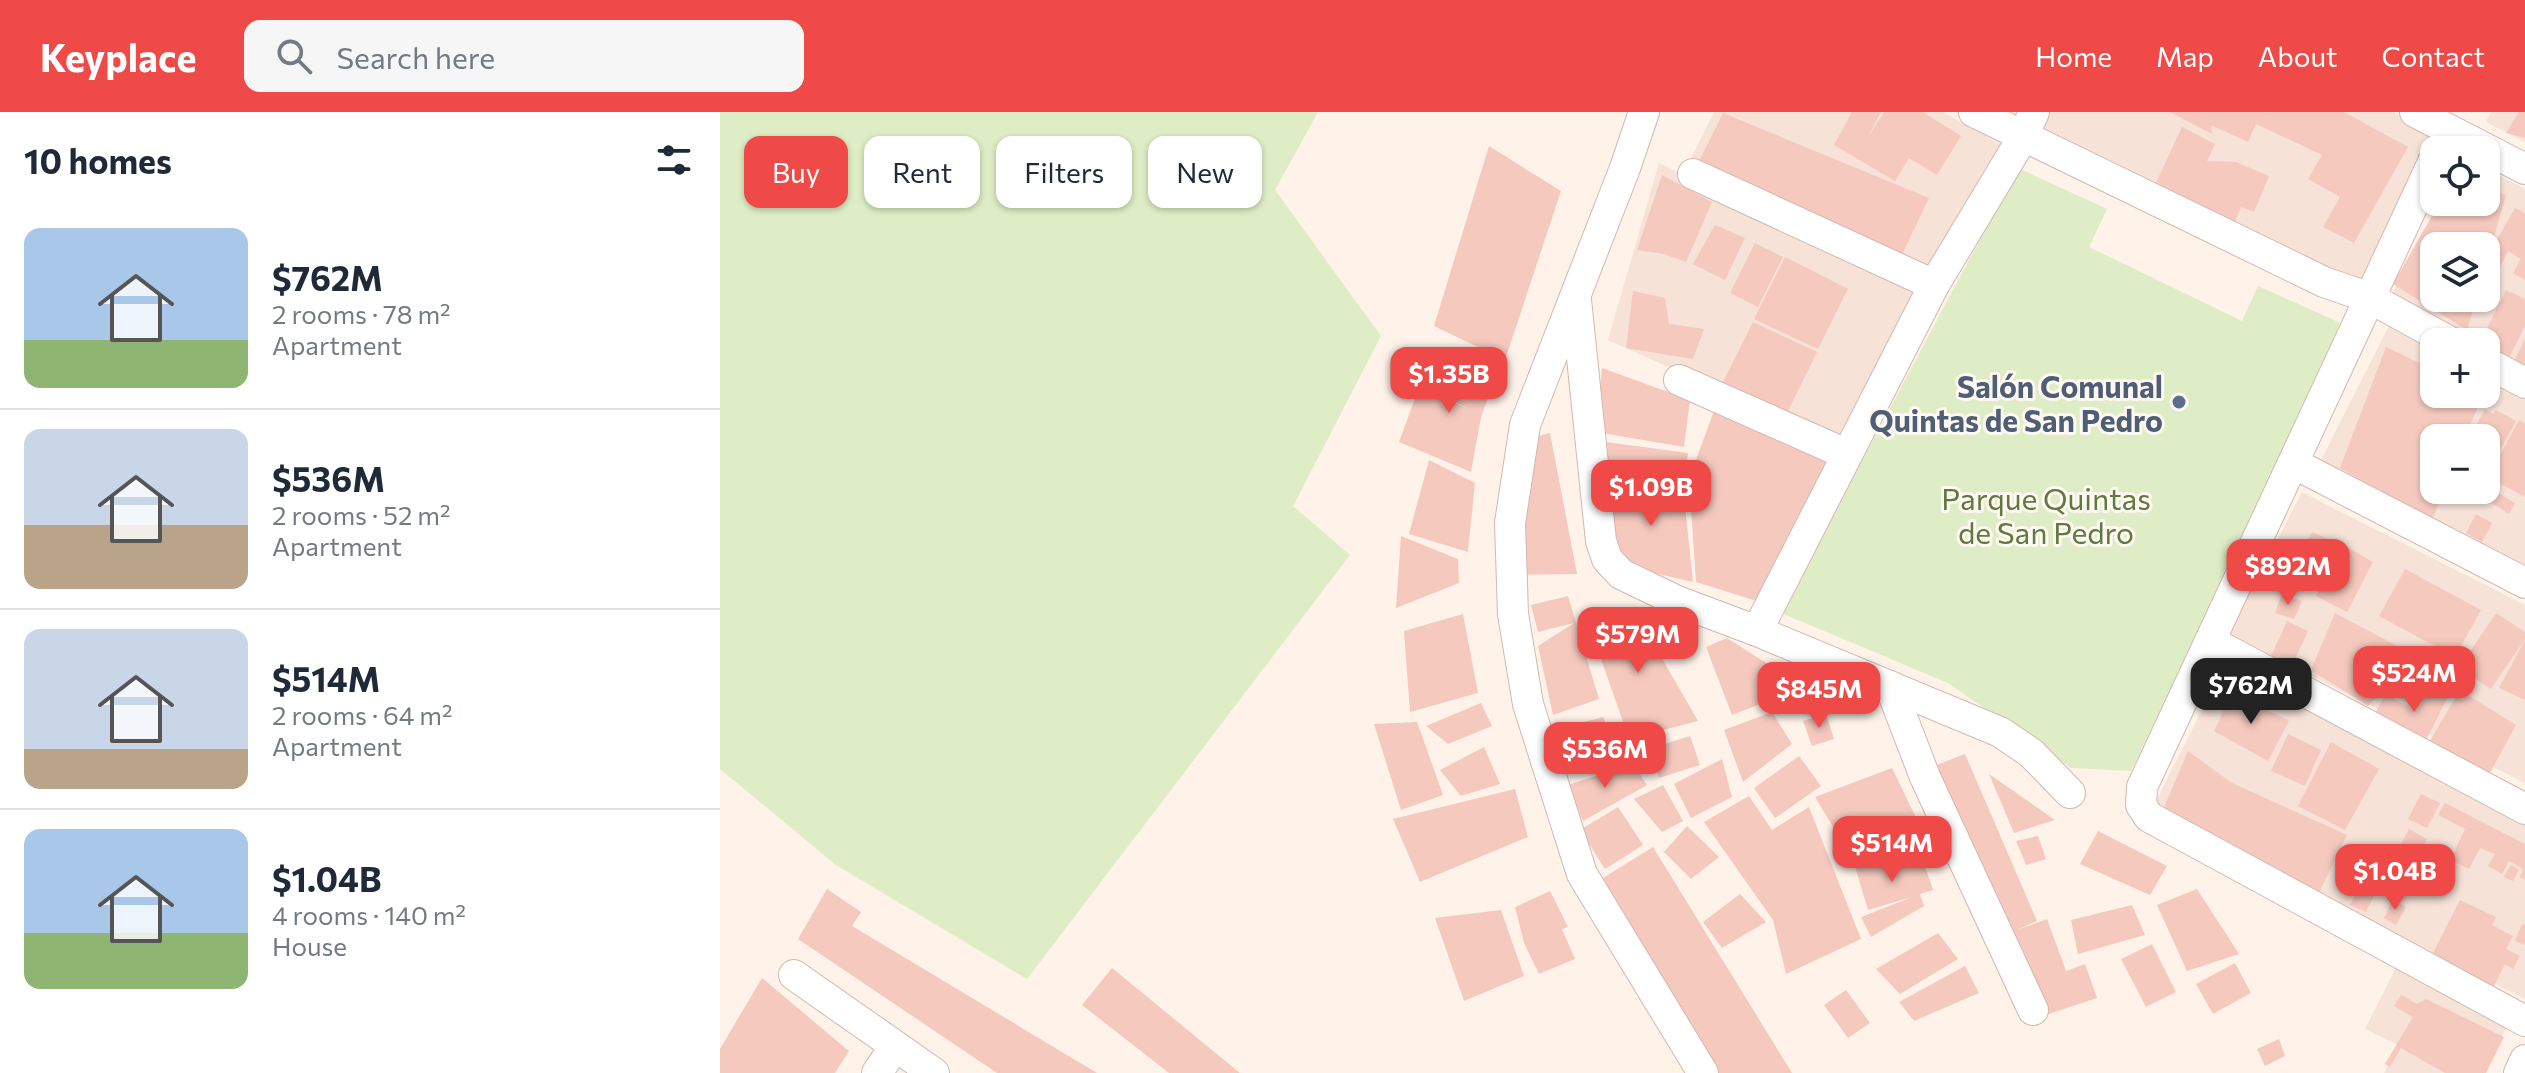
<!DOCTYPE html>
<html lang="en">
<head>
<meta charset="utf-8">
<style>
	body { margin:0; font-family:Commissioner,sans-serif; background:#f6f6f7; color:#1f2937; height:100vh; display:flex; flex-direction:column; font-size:30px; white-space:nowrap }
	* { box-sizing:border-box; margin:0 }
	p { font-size:26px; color:#747a83 }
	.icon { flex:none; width:44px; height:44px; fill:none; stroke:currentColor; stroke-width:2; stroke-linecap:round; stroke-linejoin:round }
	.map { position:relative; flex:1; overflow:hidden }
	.panel { display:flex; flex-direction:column; background:#fff; width:720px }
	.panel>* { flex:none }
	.hud { position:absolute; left:24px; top:24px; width:760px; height:72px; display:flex; gap:16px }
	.controls { position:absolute; left:1700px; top:24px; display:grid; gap:16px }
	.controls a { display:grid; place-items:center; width:80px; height:80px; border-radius:16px; background:#fff; box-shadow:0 2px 6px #0004; font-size:40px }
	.price { position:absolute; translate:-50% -68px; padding:0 18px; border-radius:16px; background:#ef4a47; color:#fff; font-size:26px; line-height:52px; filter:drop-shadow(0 2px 4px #0008) }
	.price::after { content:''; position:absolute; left:50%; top:48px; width:24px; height:18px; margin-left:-12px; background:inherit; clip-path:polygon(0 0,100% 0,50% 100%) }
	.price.current { background:#222; color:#fff }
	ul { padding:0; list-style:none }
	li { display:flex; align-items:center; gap:24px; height:200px; padding:0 24px }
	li+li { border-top:2px solid #e0e1e3 }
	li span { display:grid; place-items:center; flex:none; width:224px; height:160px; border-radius:16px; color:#555 }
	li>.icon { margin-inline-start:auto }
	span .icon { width:96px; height:96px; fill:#fffc; stroke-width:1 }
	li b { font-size:34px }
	h2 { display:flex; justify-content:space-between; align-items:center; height:96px; padding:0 24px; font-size:34px }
	.pill { padding:0 28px; border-radius:16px; background:#fff; box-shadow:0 2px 6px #0004; font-size:28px; line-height:72px }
	.pill.current { background:#ef4a47; color:#fff }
	header { display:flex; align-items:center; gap:48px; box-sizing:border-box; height:112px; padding:0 40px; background:#ef4a47; color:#fff }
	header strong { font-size:38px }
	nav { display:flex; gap:44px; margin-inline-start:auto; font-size:28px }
	.search { width:560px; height:72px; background:#f6f6f7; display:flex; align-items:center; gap:20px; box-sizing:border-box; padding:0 28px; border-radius:16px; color:#747a83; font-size:30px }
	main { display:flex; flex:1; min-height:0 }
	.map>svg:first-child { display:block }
	.residential { fill:#f6e2d7; fill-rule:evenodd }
	.green { fill:#deedc5 }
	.building { fill:#f5c9be }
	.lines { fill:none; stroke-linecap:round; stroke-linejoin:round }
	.street-casing { stroke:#d4b8b0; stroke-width:32 }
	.street { stroke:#fff; stroke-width:30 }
	.service-dot { fill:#5c6f8a; stroke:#fff7f1; stroke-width:3 }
	.labels { text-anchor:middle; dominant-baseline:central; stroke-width:6; stroke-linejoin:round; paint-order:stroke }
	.service-label { font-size:30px; font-weight:bold; fill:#4e5e75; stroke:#fff7f1; text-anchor:end }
	.park-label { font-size:30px; fill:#5d7b3e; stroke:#fff7f1 }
</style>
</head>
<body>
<header>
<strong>Keyplace</strong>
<div class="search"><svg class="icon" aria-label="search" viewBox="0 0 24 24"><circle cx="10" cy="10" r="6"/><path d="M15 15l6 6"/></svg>Search here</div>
<nav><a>Home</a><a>Map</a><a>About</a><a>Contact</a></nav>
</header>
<main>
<section class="panel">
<h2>10 homes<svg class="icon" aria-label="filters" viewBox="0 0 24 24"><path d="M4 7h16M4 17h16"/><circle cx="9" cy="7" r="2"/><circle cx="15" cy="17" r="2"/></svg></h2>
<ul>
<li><span style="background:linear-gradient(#a9c7e8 70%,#8fb573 0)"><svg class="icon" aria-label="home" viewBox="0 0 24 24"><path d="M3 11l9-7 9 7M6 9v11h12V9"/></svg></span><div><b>$762M</b><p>2 rooms · 78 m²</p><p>Apartment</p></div></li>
<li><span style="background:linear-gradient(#c9d6e8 60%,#b9a48a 0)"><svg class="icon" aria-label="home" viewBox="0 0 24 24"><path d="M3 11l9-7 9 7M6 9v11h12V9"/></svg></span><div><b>$536M</b><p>2 rooms · 52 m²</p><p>Apartment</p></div></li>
<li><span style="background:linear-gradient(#c9d6e8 75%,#b9a48a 0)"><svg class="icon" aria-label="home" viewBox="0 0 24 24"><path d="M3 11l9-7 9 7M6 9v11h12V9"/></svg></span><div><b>$514M</b><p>2 rooms · 64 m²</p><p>Apartment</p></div></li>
<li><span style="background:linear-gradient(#a9c7e8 65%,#8fb573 0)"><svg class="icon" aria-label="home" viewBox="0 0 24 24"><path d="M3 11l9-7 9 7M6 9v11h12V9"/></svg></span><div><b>$1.04B</b><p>4 rooms · 140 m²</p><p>House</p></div></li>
</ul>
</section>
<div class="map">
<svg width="1805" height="961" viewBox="0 0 1805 961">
	<rect width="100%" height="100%" fill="#fef2e9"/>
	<g class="residential">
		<polygon points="994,0 1223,0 1284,34 1209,164 967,54"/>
		<polygon points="1327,0 1672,0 1717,21 1643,172 1317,22"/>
		<polygon points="1771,0 1805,0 1805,30 1766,10"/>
		<polygon points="939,51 1204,176 1121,332 888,228"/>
		<path d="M1766,57L1805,77V261L1766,241V230H1743L1667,192L1719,90H1766ZM1714,134H1766V186H1714Z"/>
		<path d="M1673,206L1714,230V282H1766V256L1805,276V465L1598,354ZM1714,326H1766V378H1714Z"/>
		<polygon points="1582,380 1805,493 1805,671 1509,522"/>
		<polygon points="1509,545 1805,694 1805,887 1431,699"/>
		<polygon points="1685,838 1797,895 1763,961 1664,961 1678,933 1645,917"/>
	</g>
	<g class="green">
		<polygon points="0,0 598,0 555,78 661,224 573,394 630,443 307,867 116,753 0,657"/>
		<polygon points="1298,56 1387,97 1369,135 1522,209 1538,174 1625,213 1411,659 1351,656 1228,571 1061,501"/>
	</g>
	<g class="building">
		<polygon points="1132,0 1161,0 1148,25 1164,0 1203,0 1241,24 1217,63 1189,46 1175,69 1114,33"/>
		<polygon points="1450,0 1624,0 1688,35 1634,131 1603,115 1620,85 1588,67 1602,43 1536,12 1528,30 1491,13 1492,22"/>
		<polygon points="1799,0 1805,0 1805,26 1786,21"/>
		<polygon points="1003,1 1209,86 1178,151 976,55"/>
		<polygon points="1462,15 1495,32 1487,49 1516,50 1549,64 1534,100 1521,95 1511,120 1435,73"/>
		<polygon points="769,34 841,79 785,248 714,214"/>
		<polygon points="942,63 992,90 966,150 944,142 917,138"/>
		<polygon points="1766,76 1786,83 1769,142 1795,96 1805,101 1805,168 1793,161 1801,147 1788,139 1780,155 1767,148 1766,150 1766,134 1714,134 1714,186 1757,186 1747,218 1673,172 1720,90 1766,90"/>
		<polygon points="995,113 1025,126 1005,168 973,152"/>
		<polygon points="1035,131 1063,145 1038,195 1010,181"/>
		<polygon points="1065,145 1128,177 1098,237 1034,207"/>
		<polygon points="1786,178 1805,187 1805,214 1789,246 1766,234 1766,230 1760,230"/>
		<polygon points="913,179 945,186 949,212 984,217 973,247 906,236"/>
		<polygon points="1033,210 1097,240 1066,303 1001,274"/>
		<polygon points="1805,227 1805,266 1789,259"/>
		<polygon points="1666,235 1714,258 1714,282 1763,282 1745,326 1714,326 1714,378 1724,378 1712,408 1620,356"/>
		<polygon points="723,244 774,269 761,305 751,360 679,330 700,273 750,298 713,277"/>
		<polygon points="882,256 970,288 964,335 876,320"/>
		<polygon points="995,296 1111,350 1046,492 976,470 969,367"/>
		<polygon points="1765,297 1773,302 1776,298 1796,309 1766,363 1766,326 1749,326"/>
		<polygon points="1799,308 1805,311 1805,385 1768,365"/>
		<polygon points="830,321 857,462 796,463 810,326"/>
		<polygon points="878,329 968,341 964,371 882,367"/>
		<polygon points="709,348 755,371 748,440 689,422"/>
		<polygon points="886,369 963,375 973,470 899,453"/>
		<polygon points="1778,381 1795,391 1789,402 1772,391"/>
		<polygon points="1756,402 1772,411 1762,430 1746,421"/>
		<polygon points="1592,420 1617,431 1592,477 1567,470"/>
		<polygon points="681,424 738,447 739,471 676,496"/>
		<polygon points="1623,433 1653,450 1627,500 1596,484"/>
		<polygon points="1685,457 1761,498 1735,545 1659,504"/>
		<polygon points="1562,482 1582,489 1574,507 1555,501"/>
		<polygon points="848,484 879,587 833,603 818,534 854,511 818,520 811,493"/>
		<polygon points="914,498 978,609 909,627 865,501"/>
		<polygon points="1615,501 1696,544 1648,594 1591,558"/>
		<polygon points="1776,501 1805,520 1805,527 1771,577 1739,556"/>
		<polygon points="743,502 758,581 690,600 684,519"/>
		<polygon points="1567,509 1588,519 1568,563 1547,553"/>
		<polygon points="1007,526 1084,575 1012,603 986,535"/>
		<polygon points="1805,528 1805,588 1779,576"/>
		<polygon points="1722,551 1741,561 1732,580 1713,571"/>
		<polygon points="1707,572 1729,583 1703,634 1681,623 1686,613 1681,619 1654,603 1666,582 1693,598"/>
		<polygon points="1740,578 1796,613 1767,666 1708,632"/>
		<polygon points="1512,580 1569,609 1548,649 1494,619"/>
		<polygon points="761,591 772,614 728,632 706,614"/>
		<polygon points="1052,600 1072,632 1023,670 1004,618"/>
		<polygon points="1106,602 1114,627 1092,634 1083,609"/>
		<polygon points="883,605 902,646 866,661 850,648 865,643 850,614"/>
		<polygon points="697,610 723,683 681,698 654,612"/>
		<polygon points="1568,622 1601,638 1585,674 1551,659"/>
		<polygon points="970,624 980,653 939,666 929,637"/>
		<polygon points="1611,630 1659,657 1625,718 1578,694"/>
		<polygon points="764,635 780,672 741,684 720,658"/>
		<polygon points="1468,639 1512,671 1627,723 1595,789 1442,700"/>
		<polygon points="1245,642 1317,809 1297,818 1327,807 1346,859 1365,852 1377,886 1323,904 1214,654"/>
		<polygon points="1079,644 1101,674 1055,706 1034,676"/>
		<polygon points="1002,647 1012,685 971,706 954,672"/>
		<polygon points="913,652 927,673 863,709 848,673"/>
		<polygon points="1172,656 1201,716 1133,748 1095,685"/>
		<polygon points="1269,662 1335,708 1294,721"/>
		<polygon points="943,673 963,709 942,720 914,687"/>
		<polygon points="795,677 808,725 700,770 673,707"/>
		<polygon points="1701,682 1720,691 1707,716 1688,707"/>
		<polygon points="1029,684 1052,718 1089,695 1141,827 1066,862 1053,808 984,710"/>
		<polygon points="1725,691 1805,732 1805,768 1800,765 1803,757 1789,749 1782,762 1768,754 1775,742 1760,736 1749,757 1730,748 1745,717 1718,703"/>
		<polygon points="898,695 923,733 885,757 860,718"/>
		<polygon points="967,714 999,745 971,767 944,740"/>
		<polygon points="1689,717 1707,727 1693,752 1675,743"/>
		<polygon points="1378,719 1447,754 1430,783 1360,752"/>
		<polygon points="1318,724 1326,747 1306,753 1296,729"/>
		<polygon points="1196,728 1213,778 1200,782 1204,794 1151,825 1141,805 1192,785 1148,798 1133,748"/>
		<polygon points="933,735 1072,961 997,961 883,766"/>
		<polygon points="1675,748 1718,767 1710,785 1667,766"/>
		<polygon points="1791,753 1799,758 1793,769 1784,765"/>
		<polygon points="1648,758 1663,765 1646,800 1630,793"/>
		<polygon points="107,777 141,800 132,814 377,961 277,961 78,827"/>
		<polygon points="1477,777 1519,842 1467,859 1437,793"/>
		<polygon points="830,779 848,815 842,817 855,847 819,862 804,831 795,795"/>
		<polygon points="1020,782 1046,810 1002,836 983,810"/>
		<polygon points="1673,788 1686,795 1676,813 1664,806"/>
		<polygon points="1740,788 1776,805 1772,813 1793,824 1786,837 1800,844 1793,857 1785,852 1772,878 1710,847"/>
		<polygon points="1412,793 1425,823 1358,842 1351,808"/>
		<polygon points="781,798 804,864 744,889 715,806"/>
		<polygon points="1802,812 1805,813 1805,833 1795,829"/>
		<polygon points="1218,821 1238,847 1180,882 1156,857"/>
		<polygon points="1432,832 1456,880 1426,895 1401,847"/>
		<polygon points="1515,851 1531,881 1493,902 1476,872"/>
		<polygon points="1245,854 1259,881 1194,909 1179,890"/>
		<polygon points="392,856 520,961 449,961 362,893"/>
		<polygon points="42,866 129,939 115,961 0,961 0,937"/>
		<polygon points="1126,878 1150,911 1128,926 1104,893"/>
		<polygon points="1681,883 1697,892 1706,887 1784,925 1766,961 1725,961 1681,936 1670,955 1665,952 1693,905 1674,894"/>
		<polygon points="1559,927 1565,944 1545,954 1537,937"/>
	</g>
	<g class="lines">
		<defs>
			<g id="street">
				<polyline points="924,0 905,56 805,313 790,411 793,502 808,592 862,762 983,961"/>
				<polyline points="1254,0 1604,170 1650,186 1730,230"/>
				<polyline points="1695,0 1805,57"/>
				<polyline points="1714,48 1422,675 1421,693 1429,705 1805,909"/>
				<polyline points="973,62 1214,173"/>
				<polyline points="856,188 881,429 887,447 901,462 957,489 1037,519 1280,620 1311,641 1350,681"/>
				<polyline points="1766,250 1805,271"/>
				<polyline points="959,268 1126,342"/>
				<polyline points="1575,352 1805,471"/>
				<polyline points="1037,519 1214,173 1303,25 1314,0"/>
				<polyline points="1490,529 1805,697"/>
				<polyline points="1170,574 1205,665 1313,898"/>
				<polyline points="74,863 214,961"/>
				<polyline points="157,961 175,934"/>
				<polyline points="1799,961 1805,948"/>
			</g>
		</defs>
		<use href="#street" class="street-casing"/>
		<use href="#street" class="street"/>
	</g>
	<circle class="service-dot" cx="1459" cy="290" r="8"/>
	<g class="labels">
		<g class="service-label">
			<text x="1443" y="273">Salón Comunal<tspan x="1443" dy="34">Quintas de San Pedro</tspan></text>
		</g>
		<g class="park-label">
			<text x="1326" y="385">Parque Quintas<tspan x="1326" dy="34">de San Pedro</tspan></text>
		</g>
	</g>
</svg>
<div class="controls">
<a><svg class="icon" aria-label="locate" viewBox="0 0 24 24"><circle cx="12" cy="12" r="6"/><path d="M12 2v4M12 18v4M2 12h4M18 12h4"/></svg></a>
<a><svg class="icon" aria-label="layers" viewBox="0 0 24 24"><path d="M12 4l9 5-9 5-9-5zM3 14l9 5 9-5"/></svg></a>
<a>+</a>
<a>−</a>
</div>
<b class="price" style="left:729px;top:303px">$1.35B</b>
<b class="price" style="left:931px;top:416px">$1.09B</b>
<b class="price" style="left:1568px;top:495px">$892M</b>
<b class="price" style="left:918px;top:563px">$579M</b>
<b class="price" style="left:1694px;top:602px">$524M</b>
<b class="price current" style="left:1531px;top:614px">$762M</b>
<b class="price" style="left:1099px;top:618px">$845M</b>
<b class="price" style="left:885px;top:678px">$536M</b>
<b class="price" style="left:1172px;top:772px">$514M</b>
<b class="price" style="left:1675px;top:800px">$1.04B</b>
<div class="hud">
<a class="pill current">Buy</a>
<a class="pill">Rent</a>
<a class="pill">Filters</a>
<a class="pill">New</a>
</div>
</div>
</main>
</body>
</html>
